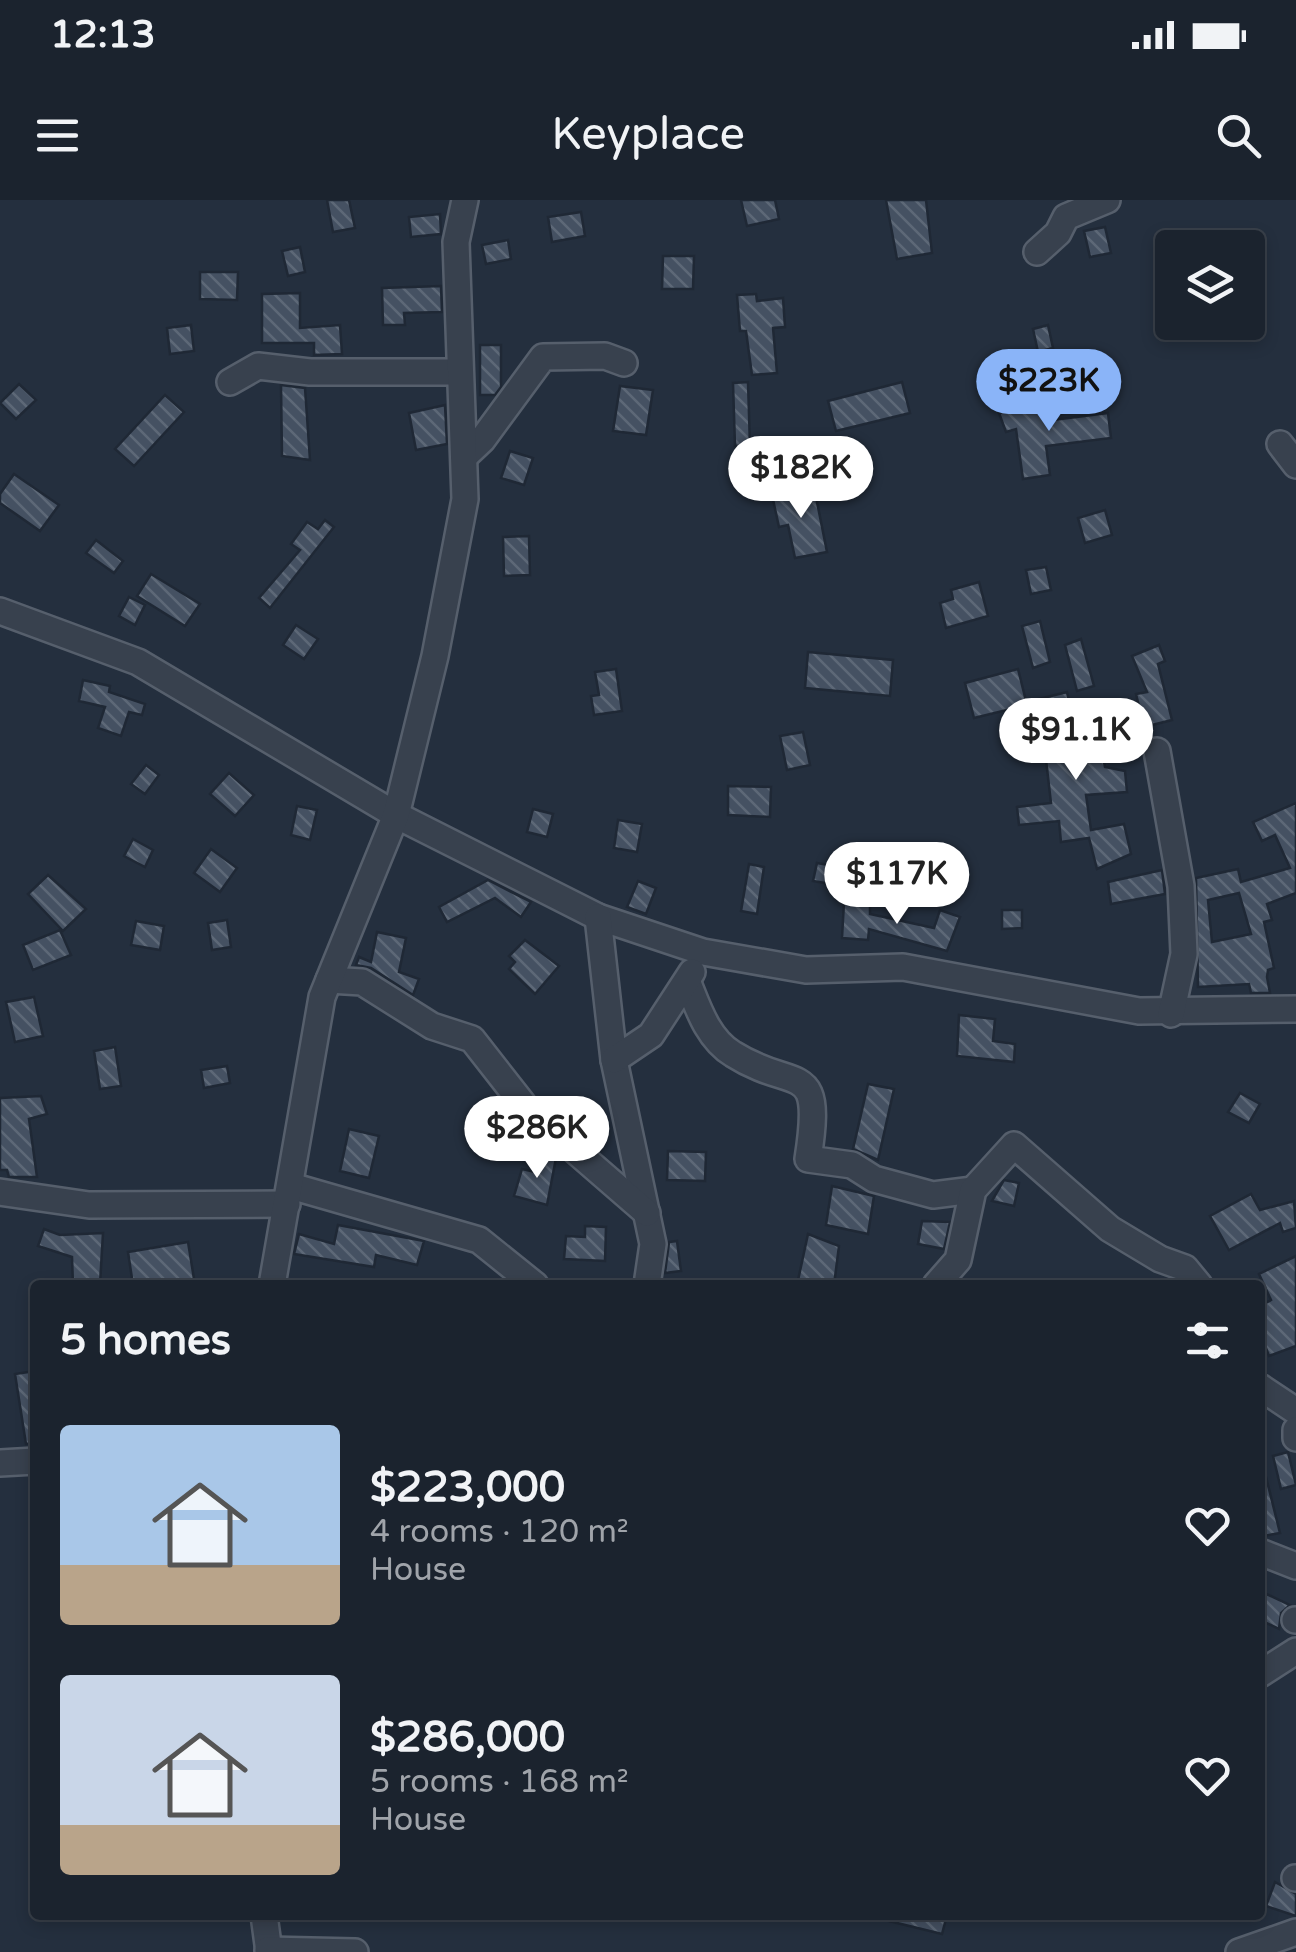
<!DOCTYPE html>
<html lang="en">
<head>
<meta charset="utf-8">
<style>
	body { margin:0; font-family:"Varela Round",sans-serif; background:#242b36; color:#f1f3f6; height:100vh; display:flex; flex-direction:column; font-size:38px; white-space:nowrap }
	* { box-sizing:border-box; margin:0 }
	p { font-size:32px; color:#a0a4aa }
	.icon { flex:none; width:55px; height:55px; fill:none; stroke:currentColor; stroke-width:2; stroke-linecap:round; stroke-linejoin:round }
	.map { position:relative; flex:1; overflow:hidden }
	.drawer { position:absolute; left:30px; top:1080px; width:1235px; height:640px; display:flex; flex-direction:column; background:#1b232e; border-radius:10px; box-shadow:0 5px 15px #0003,0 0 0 2px #39404a }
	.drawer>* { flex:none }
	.fabs { position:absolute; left:1155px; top:30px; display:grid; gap:20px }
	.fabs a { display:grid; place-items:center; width:110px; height:110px; border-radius:10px; background:#1b232e; box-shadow:0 5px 15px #0003,0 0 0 2px #39404a; font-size:50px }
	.price { position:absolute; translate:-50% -85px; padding:0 22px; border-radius:35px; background:#fff; color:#222; font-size:32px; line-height:65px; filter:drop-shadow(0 2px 5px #0008) }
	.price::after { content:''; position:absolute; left:50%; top:60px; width:30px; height:22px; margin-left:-15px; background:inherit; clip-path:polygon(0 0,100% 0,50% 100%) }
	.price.on { background:#8ab4f8; color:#111 }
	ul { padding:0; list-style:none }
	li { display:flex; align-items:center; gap:30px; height:250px; padding:0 30px }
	li span { display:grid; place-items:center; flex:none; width:280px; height:200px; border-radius:10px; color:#555 }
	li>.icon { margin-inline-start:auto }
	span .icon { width:120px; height:120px; fill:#fffc; stroke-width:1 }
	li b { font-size:42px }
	h2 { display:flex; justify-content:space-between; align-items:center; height:120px; padding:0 30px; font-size:42px }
	.status { display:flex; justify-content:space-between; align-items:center; height:70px; padding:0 50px; background:#1b232e; direction:ltr }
	.status svg { height:28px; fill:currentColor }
	header { display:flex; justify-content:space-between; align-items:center; height:130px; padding:0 30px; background:#1b232e; font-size:45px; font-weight:600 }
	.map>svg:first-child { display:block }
	.building { fill:url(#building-back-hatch); stroke:#1f2835; stroke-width:2.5; fill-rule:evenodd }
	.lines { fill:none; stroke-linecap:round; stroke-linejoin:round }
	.street-casing { stroke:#565f6c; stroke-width:30 }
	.street { stroke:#38414e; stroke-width:25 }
</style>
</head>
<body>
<div class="status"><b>12:13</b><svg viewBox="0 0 49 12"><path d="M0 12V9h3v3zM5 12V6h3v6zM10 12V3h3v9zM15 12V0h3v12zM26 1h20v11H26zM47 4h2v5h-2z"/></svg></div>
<header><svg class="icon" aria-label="menu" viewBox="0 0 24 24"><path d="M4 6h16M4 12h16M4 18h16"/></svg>Keyplace<svg class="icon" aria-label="search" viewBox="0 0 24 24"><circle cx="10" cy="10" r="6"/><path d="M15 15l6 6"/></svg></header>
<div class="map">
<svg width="1296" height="1752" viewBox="0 0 1296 1752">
	<defs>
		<pattern id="building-back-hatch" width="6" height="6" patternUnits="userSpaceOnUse" patternTransform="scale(2.5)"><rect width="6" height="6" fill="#455162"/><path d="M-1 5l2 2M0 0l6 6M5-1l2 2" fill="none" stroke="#5d6877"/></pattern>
	</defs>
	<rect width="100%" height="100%" fill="#242f3e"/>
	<g class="building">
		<polygon points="327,0 349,0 355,28 333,32"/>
		<polygon points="741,0 775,0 779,19 747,26"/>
		<polygon points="886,0 926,0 932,53 897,59"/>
		<polygon points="581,12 585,36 552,42 548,17"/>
		<polygon points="440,14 441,34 411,37 409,17"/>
		<polygon points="1105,27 1111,53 1090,57 1084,31"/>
		<polygon points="1172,38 1172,88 1167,89 1155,43"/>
		<polygon points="508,40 511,59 486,64 482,45"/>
		<polygon points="300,47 305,72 288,76 282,51"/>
		<polygon points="663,56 694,56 693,89 662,89"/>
		<polygon points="200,72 238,72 237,100 200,99"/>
		<polygon points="441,86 442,112 404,113 405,125 383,125 382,88"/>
		<polygon points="300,93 300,128 340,125 342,154 314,155 314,143 262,143 262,94"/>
		<polygon points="756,94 757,101 783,98 785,127 773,128 777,173 752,175 746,131 740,131 737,95"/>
		<polygon points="191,125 194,151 170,154 167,128"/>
		<polygon points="1048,125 1053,148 1038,152 1033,129"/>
		<polygon points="480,145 501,145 501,187 495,195 480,195"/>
		<polygon points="748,182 750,246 735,246 733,183"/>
		<polygon points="902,182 910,213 836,231 828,201"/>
		<polygon points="19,184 36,200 16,219 0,203"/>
		<polygon points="281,185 305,188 310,260 282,256"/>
		<polygon points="620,186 653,190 646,235 613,231"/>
		<polygon points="165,195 184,212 134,266 115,249"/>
		<polygon points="1039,200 1046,221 1108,213 1111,238 1046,246 1050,275 1023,279 1016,229 1006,232 999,213"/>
		<polygon points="445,205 447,244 416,250 409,213"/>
		<polygon points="850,247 854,264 830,270 826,252"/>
		<polygon points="510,251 533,258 524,285 501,278"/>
		<polygon points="14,274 59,305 40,331 0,303 0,294"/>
		<polygon points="814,287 827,352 795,358 788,325 779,327 772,295"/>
		<polygon points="1105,310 1112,335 1085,343 1078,318"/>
		<polygon points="325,320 334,327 270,408 259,398 300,350 291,344 307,322 318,329"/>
		<polygon points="529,336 530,375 504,376 503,337"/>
		<polygon points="96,340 123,361 114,373 86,353"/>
		<polygon points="1046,367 1051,390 1031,394 1026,370"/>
		<polygon points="151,374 200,404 185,426 137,396"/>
		<polygon points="979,382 988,416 946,428 940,403 953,399 951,390"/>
		<polygon points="129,397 145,405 135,425 119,416"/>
		<polygon points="1040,421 1050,462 1033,468 1022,426"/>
		<polygon points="296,425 318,439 304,459 283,445"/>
		<polygon points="1081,439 1094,486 1077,491 1065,445"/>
		<polygon points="1159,445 1165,461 1158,464 1172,520 1144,527 1136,494 1147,492 1132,456"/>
		<polygon points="808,452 893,460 890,496 805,488"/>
		<polygon points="616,469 622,511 594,515 591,496 599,495 595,472"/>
		<polygon points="1018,469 1027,505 974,518 965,483"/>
		<polygon points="83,480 110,486 109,492 145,504 142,515 129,512 121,536 98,528 105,507 79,501"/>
		<polygon points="1067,492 1076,531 1097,527 1105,567 1125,571 1127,592 1086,595 1091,630 1124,624 1131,654 1097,669 1089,638 1061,642 1059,621 1019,625 1017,607 1051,603 1039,499"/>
		<polygon points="803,532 810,565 787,570 780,536"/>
		<polygon points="146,565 159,575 145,594 131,584"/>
		<polygon points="229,573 254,595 235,616 210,594"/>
		<polygon points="728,586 771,587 770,617 728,615"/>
		<path d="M1296,603V693L1267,704L1272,720L1264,722L1274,768L1268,770L1267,777L1270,793H1251L1249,784L1198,787L1196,678L1238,669L1241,682L1290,668L1275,635L1262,641L1253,622ZM1239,693L1251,734L1212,742L1208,700Z"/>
		<polygon points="297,606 317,610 310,640 291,635"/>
		<polygon points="533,609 553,614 547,637 527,632"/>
		<polygon points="618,620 642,624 637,652 614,648"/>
		<polygon points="133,639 153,650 145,667 124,656"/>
		<polygon points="881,643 913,646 910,672 878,669"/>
		<polygon points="211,649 237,668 220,692 194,673"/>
		<polygon points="817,663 846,668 843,686 813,681"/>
		<polygon points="749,664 764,667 757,714 741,711"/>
		<polygon points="1162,670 1165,694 1111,704 1108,682"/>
		<polygon points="48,675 86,709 63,731 28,694"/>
		<polygon points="488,680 531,702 521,717 495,698 447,722 439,707"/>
		<polygon points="638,681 656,688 646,714 627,707"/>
		<polygon points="844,702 870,704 870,714 934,728 940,710 960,717 947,751 869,729 868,740 842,738"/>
		<polygon points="1002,710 1022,710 1022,728 1002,729"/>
		<polygon points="227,720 231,747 212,750 208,723"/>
		<polygon points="136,721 164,726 160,750 131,745"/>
		<polygon points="60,730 71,755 33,770 23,745"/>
		<polygon points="377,732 406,738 399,772 419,779 413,795 371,768 356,765 359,757 371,762"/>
		<polygon points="525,740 559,766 535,794 509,769 515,762 509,756"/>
		<polygon points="34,797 43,836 15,842 6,802"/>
		<polygon points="959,815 995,819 993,841 1015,844 1014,862 957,856"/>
		<polygon points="115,847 121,886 100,889 94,851"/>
		<polygon points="227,866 230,883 204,888 201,870"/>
		<polygon points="868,884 894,889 878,960 853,949"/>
		<polygon points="1240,893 1260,904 1249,923 1228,912"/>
		<polygon points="41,896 47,914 29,919 37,977 9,977 7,970 0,970 0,898"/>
		<polygon points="349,929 379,936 369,978 340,971"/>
		<polygon points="668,951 706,952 705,981 667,980"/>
		<polygon points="536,956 556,958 547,1005 514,996 522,969 535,972"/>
		<polygon points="1004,980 1019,983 1014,1006 992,1001"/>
		<polygon points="832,986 874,996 868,1034 826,1025"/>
		<polygon points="1251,994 1260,1010 1294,1001 1296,1028 1283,1032 1280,1023 1229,1050 1210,1016"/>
		<polygon points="922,1021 950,1022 944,1049 918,1044"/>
		<polygon points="338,1025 424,1041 417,1065 376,1055 374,1067 294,1054 299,1034 334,1044"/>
		<polygon points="585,1026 606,1027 605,1061 564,1059 566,1036 585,1037"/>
		<polygon points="44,1029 60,1035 103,1033 100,1084 73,1085 72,1057 38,1046"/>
		<polygon points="808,1034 839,1046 834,1085 797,1085"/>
		<polygon points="677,1041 681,1071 665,1073 669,1042"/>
		<polygon points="188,1042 195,1085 133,1085 128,1052"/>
		<polygon points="1296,1056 1296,1146 1269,1156 1260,1133 1260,1106 1271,1100 1259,1074"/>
		<polygon points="35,1171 35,1243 26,1244 15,1174"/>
		<polygon points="1288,1252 1296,1285 1281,1289 1273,1256"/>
		<polygon points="1266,1277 1280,1333 1263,1336 1260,1278"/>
		<polygon points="1260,1391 1290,1405 1281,1413 1279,1429 1260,1420"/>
		<polygon points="1275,1682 1296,1694 1296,1716 1266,1706"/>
		<polygon points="890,1715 947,1715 942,1734 889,1721"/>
	</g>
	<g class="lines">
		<defs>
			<g id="street">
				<polyline points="1037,52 1058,33 1066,17 1107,0"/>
				<polyline points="230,182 258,166 310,172 460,172"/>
				<polyline points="1280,244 1296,265"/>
				<polyline points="464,257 482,240 543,157 605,156 624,163"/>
				<polyline points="0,411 138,462 396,615 598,717 703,752 806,770 903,767 1139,811 1296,809"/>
				<polyline points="1157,551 1181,686 1184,754 1171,814"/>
				<polyline points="598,717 614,860 653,1044 647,1085"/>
				<polyline points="329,780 362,782 432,826 472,839 526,908 647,1013"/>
				<path d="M688,783C698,808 708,839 733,854C796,894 824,856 808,959L852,965L874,979L933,995L973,990"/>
				<polyline points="614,860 651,835 692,772"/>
				<polyline points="291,986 479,1040 535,1085"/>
				<polyline points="0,992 89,1005 287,1004"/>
				<polyline points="272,1085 322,797 396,615 435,456 465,299 456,42 465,0"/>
				<polyline points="936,1085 958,1060 973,990 1014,945 1110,1029 1160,1059 1185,1068 1199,1085"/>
				<polyline points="1260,1187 1296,1211"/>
				<polyline points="1296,1230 1296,1238"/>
				<polyline points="0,1263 35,1261"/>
				<polyline points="1260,1352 1296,1366"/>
				<polyline points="1295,1420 1296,1420"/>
				<polyline points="1260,1474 1296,1451"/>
				<polyline points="1295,1678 1296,1678"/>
				<polyline points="264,1715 269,1752"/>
				<polyline points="268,1750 355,1752"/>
				<polyline points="1239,1752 1296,1732"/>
			</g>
		</defs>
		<use href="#street" class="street-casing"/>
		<use href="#street" class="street"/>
	</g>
</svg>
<div class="fabs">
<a><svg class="icon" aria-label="layers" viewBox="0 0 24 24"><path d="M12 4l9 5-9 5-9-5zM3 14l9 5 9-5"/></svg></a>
</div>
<b class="price on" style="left:1049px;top:234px">$223K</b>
<b class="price" style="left:801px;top:321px">$182K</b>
<b class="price" style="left:1076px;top:583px">$91.1K</b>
<b class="price" style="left:897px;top:727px">$117K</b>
<b class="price" style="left:537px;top:981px">$286K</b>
<section class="drawer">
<h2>5 homes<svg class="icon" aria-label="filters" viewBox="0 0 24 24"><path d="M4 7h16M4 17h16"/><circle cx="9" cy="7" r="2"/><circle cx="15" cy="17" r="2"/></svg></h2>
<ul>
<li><span style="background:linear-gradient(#a9c7e8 70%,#b9a48a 0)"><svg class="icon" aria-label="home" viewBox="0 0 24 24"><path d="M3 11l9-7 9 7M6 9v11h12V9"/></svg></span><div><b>$223,000</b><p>4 rooms · 120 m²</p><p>House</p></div><svg class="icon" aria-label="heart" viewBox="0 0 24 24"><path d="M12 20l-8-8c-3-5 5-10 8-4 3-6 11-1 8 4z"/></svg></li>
<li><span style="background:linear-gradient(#c9d6e8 75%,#b9a48a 0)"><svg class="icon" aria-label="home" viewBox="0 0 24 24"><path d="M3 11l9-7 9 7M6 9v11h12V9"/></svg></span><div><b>$286,000</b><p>5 rooms · 168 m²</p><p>House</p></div><svg class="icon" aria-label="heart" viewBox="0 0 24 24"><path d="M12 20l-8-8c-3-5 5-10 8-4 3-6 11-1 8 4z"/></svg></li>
</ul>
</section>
</div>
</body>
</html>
